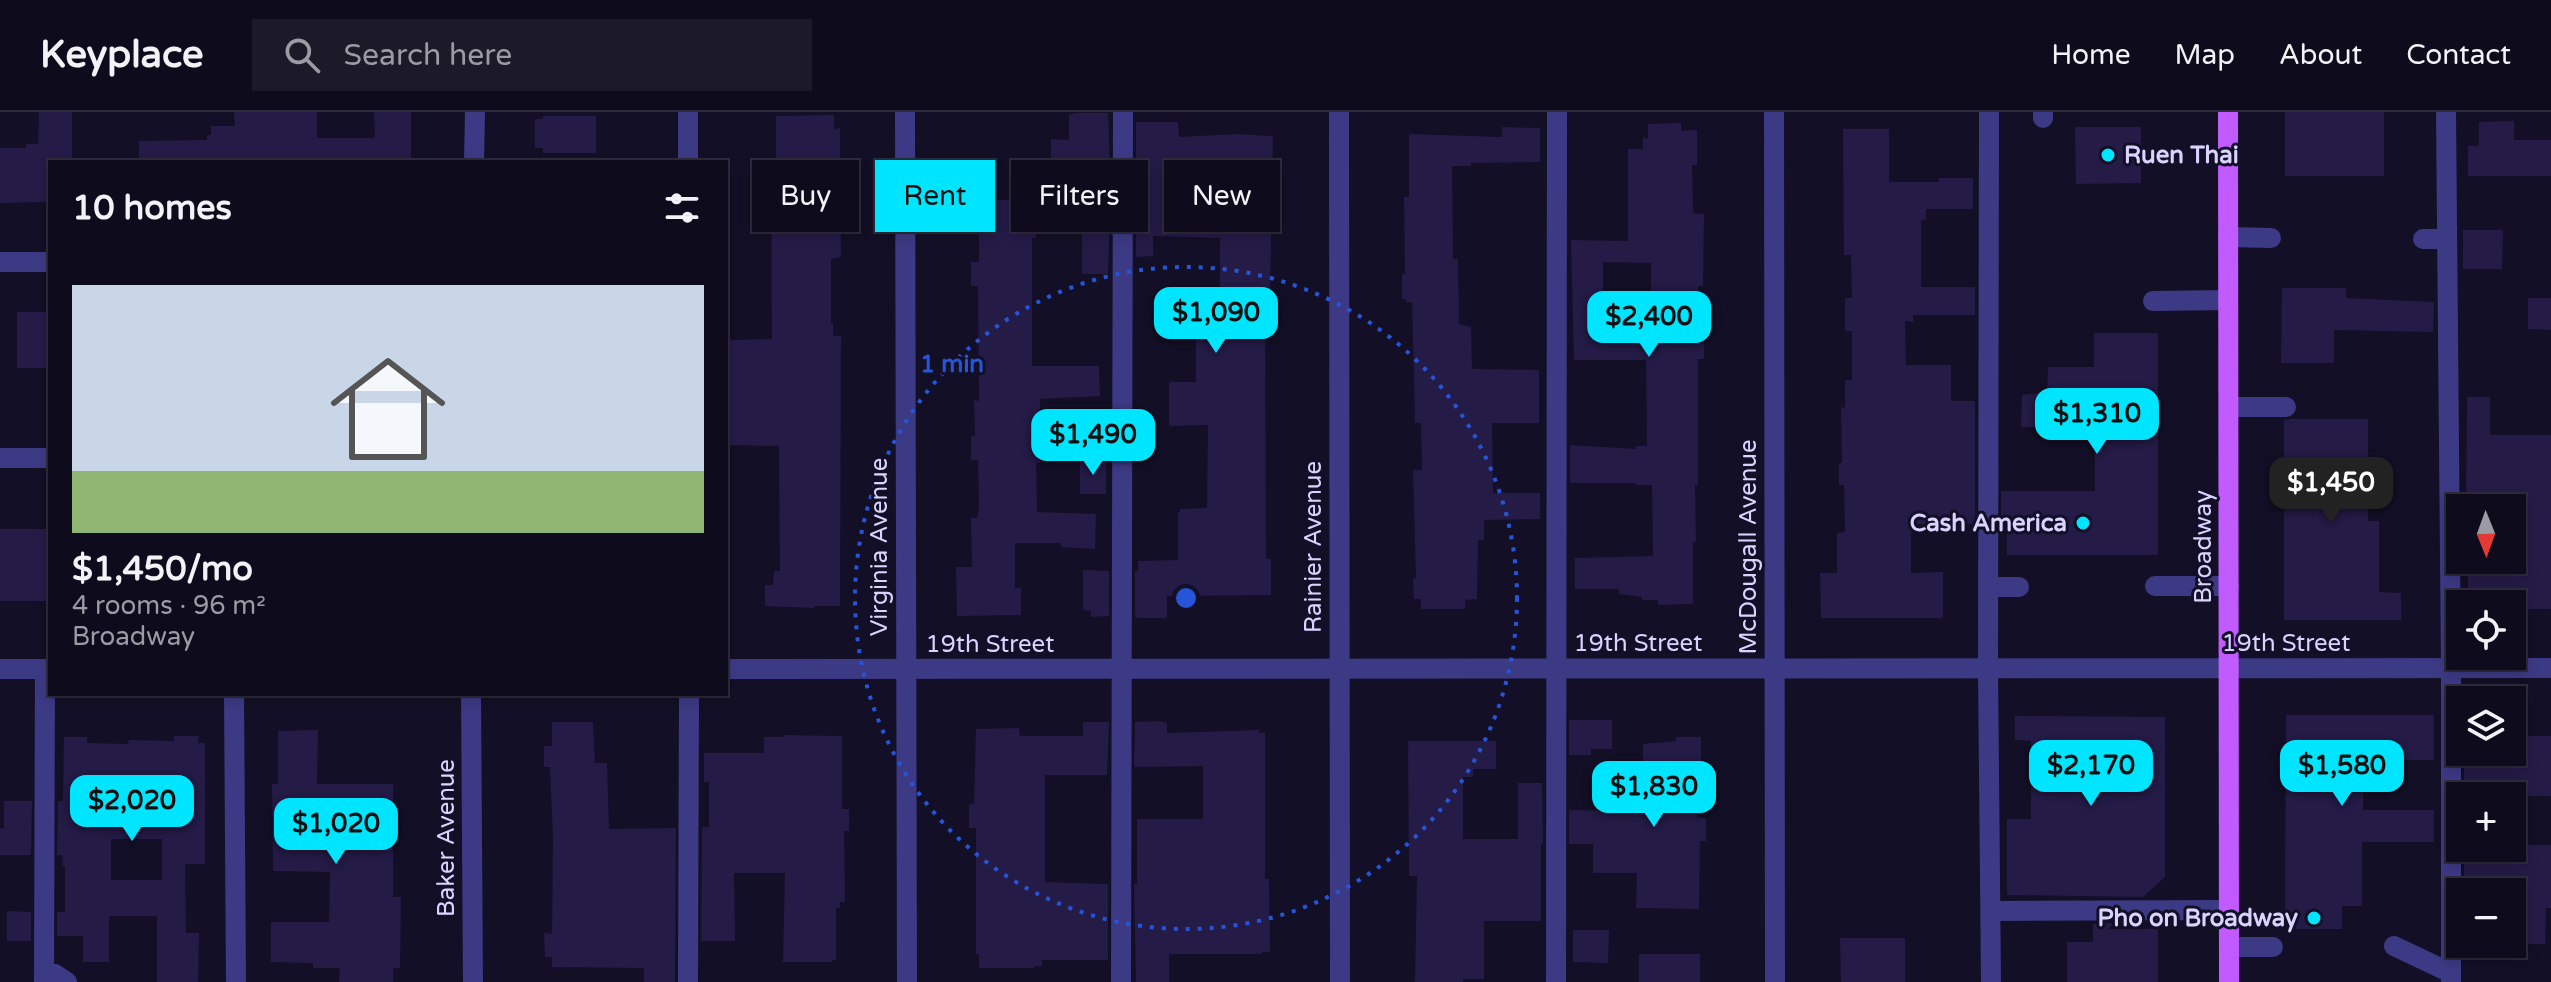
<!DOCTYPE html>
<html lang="en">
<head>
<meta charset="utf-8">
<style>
	body { margin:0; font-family:"Varela Round",sans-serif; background:#1c1929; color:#f1f3f6; height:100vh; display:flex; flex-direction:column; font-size:30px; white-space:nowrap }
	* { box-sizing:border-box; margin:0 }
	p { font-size:26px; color:#9b9ba3 }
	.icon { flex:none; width:44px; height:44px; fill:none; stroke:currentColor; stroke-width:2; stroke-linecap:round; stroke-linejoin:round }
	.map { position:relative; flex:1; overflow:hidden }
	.sheet { position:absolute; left:48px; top:48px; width:680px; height:536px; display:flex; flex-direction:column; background:#0e0b1c; border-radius:0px; box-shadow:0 4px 12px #0003,0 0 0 2px #2e2b3b }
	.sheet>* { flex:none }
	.top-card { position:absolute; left:752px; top:48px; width:760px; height:72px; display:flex; gap:16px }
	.needle { width:52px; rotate:179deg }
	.fabs { position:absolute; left:2446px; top:382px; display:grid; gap:16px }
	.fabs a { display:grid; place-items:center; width:80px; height:80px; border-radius:0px; background:#0e0b1c; box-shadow:0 4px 12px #0003,0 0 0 2px #2e2b3b; font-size:40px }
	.price { position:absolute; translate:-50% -68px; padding:0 18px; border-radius:16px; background:#00e5ff; color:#111; font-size:26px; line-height:52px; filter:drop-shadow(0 2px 4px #0008) }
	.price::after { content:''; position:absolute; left:50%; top:48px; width:24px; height:18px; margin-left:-12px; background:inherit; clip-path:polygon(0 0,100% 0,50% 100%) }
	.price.on { background:#222; color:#fff }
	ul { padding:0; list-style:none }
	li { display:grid; align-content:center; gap:16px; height:424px; padding:0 24px }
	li+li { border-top:2px solid #2e2b3b }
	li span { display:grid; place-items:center; height:248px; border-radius:0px; color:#555 }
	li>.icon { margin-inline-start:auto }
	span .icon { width:144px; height:144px; fill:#fffc; stroke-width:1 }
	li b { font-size:34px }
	h2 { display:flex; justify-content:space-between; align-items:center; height:96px; padding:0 24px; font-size:34px }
	.chip { padding:0 28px; border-radius:0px; background:#0e0b1c; box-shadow:0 4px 12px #0003,0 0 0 2px #2e2b3b; font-size:28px; line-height:72px }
	.chip.on { background:#00e5ff; color:#111 }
	header { display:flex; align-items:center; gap:48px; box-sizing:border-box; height:112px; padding:0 40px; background:#0e0b1c; border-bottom:2px solid #2e2b3b }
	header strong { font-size:38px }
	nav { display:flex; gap:44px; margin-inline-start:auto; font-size:28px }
	.search { width:560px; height:72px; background:#1c1929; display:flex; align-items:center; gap:20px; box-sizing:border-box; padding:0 28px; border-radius:0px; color:#9b9ba3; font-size:30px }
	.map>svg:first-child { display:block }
	.building { fill:#241b47; fill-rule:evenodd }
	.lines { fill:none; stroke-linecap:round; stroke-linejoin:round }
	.minor { stroke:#3d3a85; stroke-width:20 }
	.major { stroke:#c25bff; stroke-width:20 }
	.ring { fill:none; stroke:#2655da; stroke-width:4; stroke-dasharray:4 8 }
	.poi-dot { fill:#00e5ff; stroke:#130f26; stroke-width:3 }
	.labels { text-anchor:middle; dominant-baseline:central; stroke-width:6; stroke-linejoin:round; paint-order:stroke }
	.poi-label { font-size:24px; font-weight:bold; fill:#d9d4ff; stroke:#130f26; text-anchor:end }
	.street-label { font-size:24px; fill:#d9d4ff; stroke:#130f26 }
	.centre { fill:#2655da; stroke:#130f26; stroke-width:4 }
	.ring-label { font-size:24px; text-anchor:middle; font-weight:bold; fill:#2655da; stroke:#130f26; stroke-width:6; stroke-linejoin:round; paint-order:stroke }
</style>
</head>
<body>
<header>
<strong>Keyplace</strong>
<div class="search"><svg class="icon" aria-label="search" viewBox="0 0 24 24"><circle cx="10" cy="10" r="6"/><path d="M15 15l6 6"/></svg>Search here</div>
<nav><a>Home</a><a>Map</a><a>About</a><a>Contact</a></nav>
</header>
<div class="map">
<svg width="2551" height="870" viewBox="0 0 2551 870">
	<rect width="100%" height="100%" fill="#130f26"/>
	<g class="building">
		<polygon points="39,0 72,0 72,50 50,50 50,86 46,85 46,90 0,91 0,36 26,36 26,32 38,32"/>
		<polygon points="234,0 317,0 317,26 375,26 374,0 411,0 411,50 139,50 139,29 207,28 207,23 211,23 211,14 235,14"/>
		<rect x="2285" y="0" width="99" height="64"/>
		<polygon points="1075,1 1108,1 1110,52 1051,52 1051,27 1069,28 1069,3"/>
		<polygon points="834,3 834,17 840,16 841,145 831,147 831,211 833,211 833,224 841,224 840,494 814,494 814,496 765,494 765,473 773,473 774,459 780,459 779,334 726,333 726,228 772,227 771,60 776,59 776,4"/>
		<polygon points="543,4 596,4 596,41 543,41 543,36 535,36 535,7 543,7"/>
		<polygon points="2514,9 2514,28 2551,28 2551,64 2468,64 2468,34 2479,34 2479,10"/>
		<polygon points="1136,10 1178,10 1179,25 1237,22 1273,24 1270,187 1265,187 1266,447 1271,447 1271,483 1167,484 1167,506 1137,506 1135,504 1135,459 1138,459 1138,449 1178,448 1178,400 1180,400 1180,397 1207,396 1208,313 1169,314 1169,270 1196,270 1196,219 1220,219 1220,126 1153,124 1153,144 1136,145 1136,99 1141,99 1140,52 1136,52"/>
		<path d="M1681,11V19L1697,18V53H1692L1693,101L1704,102L1703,174H1698L1699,215H1704V247H1698V373H1695L1696,430H1693V492L1658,493V488H1642V485L1619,482V477H1575V446L1653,444L1652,373H1636V371H1570V333L1636,337V334H1647L1646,248H1574L1571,128L1628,129V37H1643V26L1648,27V12ZM1603,150L1651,151V210L1603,209Z"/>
		<polygon points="1502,15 1540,16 1540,50 1471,51 1471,54 1452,54 1453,147 1458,147 1459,212 1471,215 1472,257 1539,258 1539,311 1492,311 1493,381 1540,381 1540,407 1484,408 1484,428 1478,428 1477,487 1465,488 1465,497 1421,497 1421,487 1414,487 1413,466 1416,466 1413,358 1422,358 1421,311 1415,311 1412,190 1406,190 1406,187 1402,187 1402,162 1405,162 1404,85 1409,85 1409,22 1502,25"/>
		<polygon points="2075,15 2141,15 2141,71 2076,72"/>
		<polygon points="1843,17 1889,17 1889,70 1939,70 1939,66 1973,66 1973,97 1926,97 1926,108 1921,108 1921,175 1975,175 1975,203 1913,203 1913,210 1905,209 1906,253 1951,253 1951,289 1975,289 1975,412 1911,412 1911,461 1943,460 1943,506 1821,506 1820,461 1837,461 1837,421 1845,420 1844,373 1839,373 1839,351 1842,351 1841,295 1845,296 1845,268 1852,268 1852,219 1845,219 1845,186 1852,186 1851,143 1844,143"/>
		<polygon points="979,88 1068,88 1068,116 1036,117 1036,126 1032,126 1032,254 1099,254 1100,284 1040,287 1040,351 1036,351 1037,400 1096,402 1095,437 1061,435 1061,431 1015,431 1015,476 1021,476 1021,503 957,504 956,455 972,455 971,406 977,406 979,395 978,348 971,348 971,324 975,324 974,288 979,289 978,174 971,174 971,150 979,150"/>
		<polygon points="1082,99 1110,99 1108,162 1082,162"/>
		<polygon points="2463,118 2503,118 2502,157 2463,157"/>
		<polygon points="2282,176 2346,176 2346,186 2434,190 2433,220 2334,218 2334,251 2281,251"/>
		<polygon points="2528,186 2551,186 2551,218 2528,217"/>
		<rect x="17" y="200" width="33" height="56"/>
		<polygon points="2094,221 2158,221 2158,443 2007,443 2007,412 2001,412 2001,379 2095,379 2095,315 2021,315 2022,283 2047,280 2048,255 2094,255"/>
		<polygon points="2467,285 2490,285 2490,323 2551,323 2551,497 2522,497 2522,495 2513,495 2513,492 2468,492 2468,451 2527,451 2527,402 2512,401 2512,396 2466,396"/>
		<polygon points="2290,307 2368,307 2368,409 2379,409 2379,480 2401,481 2401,508 2284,508 2284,308"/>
		<rect x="1080" y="348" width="26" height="34"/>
		<rect x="0" y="417" width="50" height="72"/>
		<polygon points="1083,458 1109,459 1109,504 1091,505 1091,499 1083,498"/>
		<polygon points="2286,603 2434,603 2434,648 2363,648 2363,698 2434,698 2434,730 2362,730 2362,794 2342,794 2342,817 2285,817"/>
		<polygon points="2015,604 2165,605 2165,765 2143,785 2007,783 2007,707 2031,707 2031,629 2015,628"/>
		<polygon points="1569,608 1612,608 1612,637 1591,637 1591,643 1569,643"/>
		<polygon points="1160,609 1167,611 1167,621 1259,618 1259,621 1265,621 1265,767 1269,767 1270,840 1262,840 1262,842 1169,842 1169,870 1136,870 1134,772 1137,772 1137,707 1203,707 1203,654 1134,655 1135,610"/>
		<polygon points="552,610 593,610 595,651 607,651 609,717 676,716 675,870 644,870 644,856 552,855 552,845 545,845 544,821 552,822 553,727 550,655 544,655 544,634 552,634"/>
		<polygon points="1083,610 1109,610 1107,663 1045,663 1045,770 1108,772 1108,848 1042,848 1042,854 1034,854 1034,856 979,856 979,842 976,842 976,716 969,716 969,692 974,692 976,617 1019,616 1020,624 1083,624"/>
		<polygon points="318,618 317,672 393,672 393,785 401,785 400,856 393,856 393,870 339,870 340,856 313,856 313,851 271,850 271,810 329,810 330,760 273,759 272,672 278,672 278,619"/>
		<polygon points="785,623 842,624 842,697 849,697 849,719 844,719 845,790 840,790 840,796 836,796 836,848 832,848 832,850 783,850 785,761 734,761 735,829 701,829 702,715 709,715 709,670 704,670 704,641 764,641 764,625 785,625"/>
		<path d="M174,624H199L198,631H205V752H185L186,821H199L198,870H157V804H109V850H83V824H57V800H65V754H63L62,743H57L58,689H63L64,625H87V631L128,632L129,628L174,629ZM111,727H162V768H111Z"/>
		<polygon points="2523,624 2551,624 2551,684 2464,684 2464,640 2523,640"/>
		<polygon points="1676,625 1701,625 1701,665 1696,665 1697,706 1706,706 1706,729 1700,729 1699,797 1636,796 1637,761 1593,761 1593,732 1569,732 1569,698 1632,699 1632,690 1643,690 1643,632 1676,629"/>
		<polygon points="1408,629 1496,629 1496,657 1473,657 1473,665 1463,665 1463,727 1518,727 1518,671 1542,671 1543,732 1541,732 1541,809 1484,809 1484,867 1463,867 1463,870 1415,870 1417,764 1409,764"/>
		<polygon points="4,689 32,689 31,743 0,743 0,716 4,717"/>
		<polygon points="2512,733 2551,733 2551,796 2546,796 2545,832 2512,832 2513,780 2464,780 2464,736 2512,736"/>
		<polygon points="7,799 31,800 31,829 7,829"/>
		<polygon points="2114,811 2108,817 2158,817 2158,870 2067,870 2067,830 2093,830 2093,812"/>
		<polygon points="1573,818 1609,818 1608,851 1573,850"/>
		<polygon points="1840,826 1905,826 1905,870 1841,870"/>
		<rect x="1639" y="842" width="61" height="28"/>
	</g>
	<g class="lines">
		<g class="minor">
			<polyline points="688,0 688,50"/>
			<polyline points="905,0 907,870"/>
			<polyline points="1339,0 1340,870"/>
			<polyline points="1774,0 1775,870"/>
			<polyline points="1989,0 1988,557 1991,870"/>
			<polyline points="2446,0 2451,556 2451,870"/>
			<polyline points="2043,6 2043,0"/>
			<polyline points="474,50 475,0"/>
			<polyline points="2228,125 2271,126"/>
			<polyline points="2423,127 2447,127"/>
			<polyline points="0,150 50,150"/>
			<polyline points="2153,189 2228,188"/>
			<polyline points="2229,295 2286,295"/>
			<polyline points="0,346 50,346"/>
			<polyline points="2155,474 2229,474"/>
			<polyline points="1989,475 2019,475"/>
			<polyline points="0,557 50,557"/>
			<polyline points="726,557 2551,556"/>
			<polyline points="234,582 236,870"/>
			<polyline points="471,582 473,870"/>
			<polyline points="1991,799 2229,798"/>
			<polyline points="2394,834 2451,861"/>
			<polyline points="2229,835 2273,835"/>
			<polyline points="44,861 55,862 67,870"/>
			<polyline points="44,870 45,557"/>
			<polyline points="688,870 689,582"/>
			<polyline points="1121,870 1123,0"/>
			<polyline points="1556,870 1557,0"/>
		</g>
		<polyline class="major" points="2228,0 2229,870"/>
	</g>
	<circle class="ring" cx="1186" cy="486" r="331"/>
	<g class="poi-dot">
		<circle cx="2108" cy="43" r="8"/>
		<circle cx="2083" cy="411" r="8"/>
		<circle cx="2314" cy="806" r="8"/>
	</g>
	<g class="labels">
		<g class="poi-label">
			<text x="2124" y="43" text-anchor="start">Ruen Thai</text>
			<text x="2067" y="411">Cash America</text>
			<text x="2298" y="806">Pho on Broadway</text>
		</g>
		<g class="street-label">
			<text transform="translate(879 435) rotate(-90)">Virginia Avenue</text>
			<text transform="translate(1313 435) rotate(-90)">Rainier Avenue</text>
			<text transform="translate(1748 435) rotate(-90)">McDougall Avenue</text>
			<text transform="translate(2203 435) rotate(-90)">Broadway</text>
			<text x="1638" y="531">19th Street</text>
			<text x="2286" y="531">19th Street</text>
			<text x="990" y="532">19th Street</text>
			<text transform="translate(446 726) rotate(-90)">Baker Avenue</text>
		</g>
	</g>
	<circle cx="1186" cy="486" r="12" class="centre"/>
	<g class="ring-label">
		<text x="952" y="260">1 min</text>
	</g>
</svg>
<div class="fabs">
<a><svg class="needle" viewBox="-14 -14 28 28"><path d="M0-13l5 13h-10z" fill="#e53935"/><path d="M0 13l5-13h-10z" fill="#9b9ba3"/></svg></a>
<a><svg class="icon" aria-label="locate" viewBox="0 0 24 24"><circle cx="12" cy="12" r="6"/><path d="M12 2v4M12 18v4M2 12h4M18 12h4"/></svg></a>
<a><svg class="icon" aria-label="layers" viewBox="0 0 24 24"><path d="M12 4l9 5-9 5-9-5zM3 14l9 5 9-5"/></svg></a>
<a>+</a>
<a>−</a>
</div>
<b class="price" style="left:1216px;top:243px">$1,090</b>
<b class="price" style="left:1649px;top:247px">$2,400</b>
<b class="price" style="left:2097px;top:344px">$1,310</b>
<b class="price" style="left:1093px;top:365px">$1,490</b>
<b class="price on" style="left:2331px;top:413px">$1,450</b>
<b class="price" style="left:2091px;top:696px">$2,170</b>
<b class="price" style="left:2342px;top:696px">$1,580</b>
<b class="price" style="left:1654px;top:717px">$1,830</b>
<b class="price" style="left:132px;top:731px">$2,020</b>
<b class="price" style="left:336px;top:754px">$1,020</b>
<div class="top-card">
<a class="chip">Buy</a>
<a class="chip on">Rent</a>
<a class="chip">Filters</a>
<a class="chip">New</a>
</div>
<section class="sheet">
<h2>10 homes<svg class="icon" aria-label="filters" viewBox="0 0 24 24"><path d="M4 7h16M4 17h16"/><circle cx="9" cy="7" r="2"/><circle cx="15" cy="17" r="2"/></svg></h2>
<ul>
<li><span style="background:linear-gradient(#c9d6e8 75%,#8fb573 0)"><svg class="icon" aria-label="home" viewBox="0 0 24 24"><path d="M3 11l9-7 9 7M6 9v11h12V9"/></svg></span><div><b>$1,450/mo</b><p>4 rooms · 96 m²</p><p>Broadway</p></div></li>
</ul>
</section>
</div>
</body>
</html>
